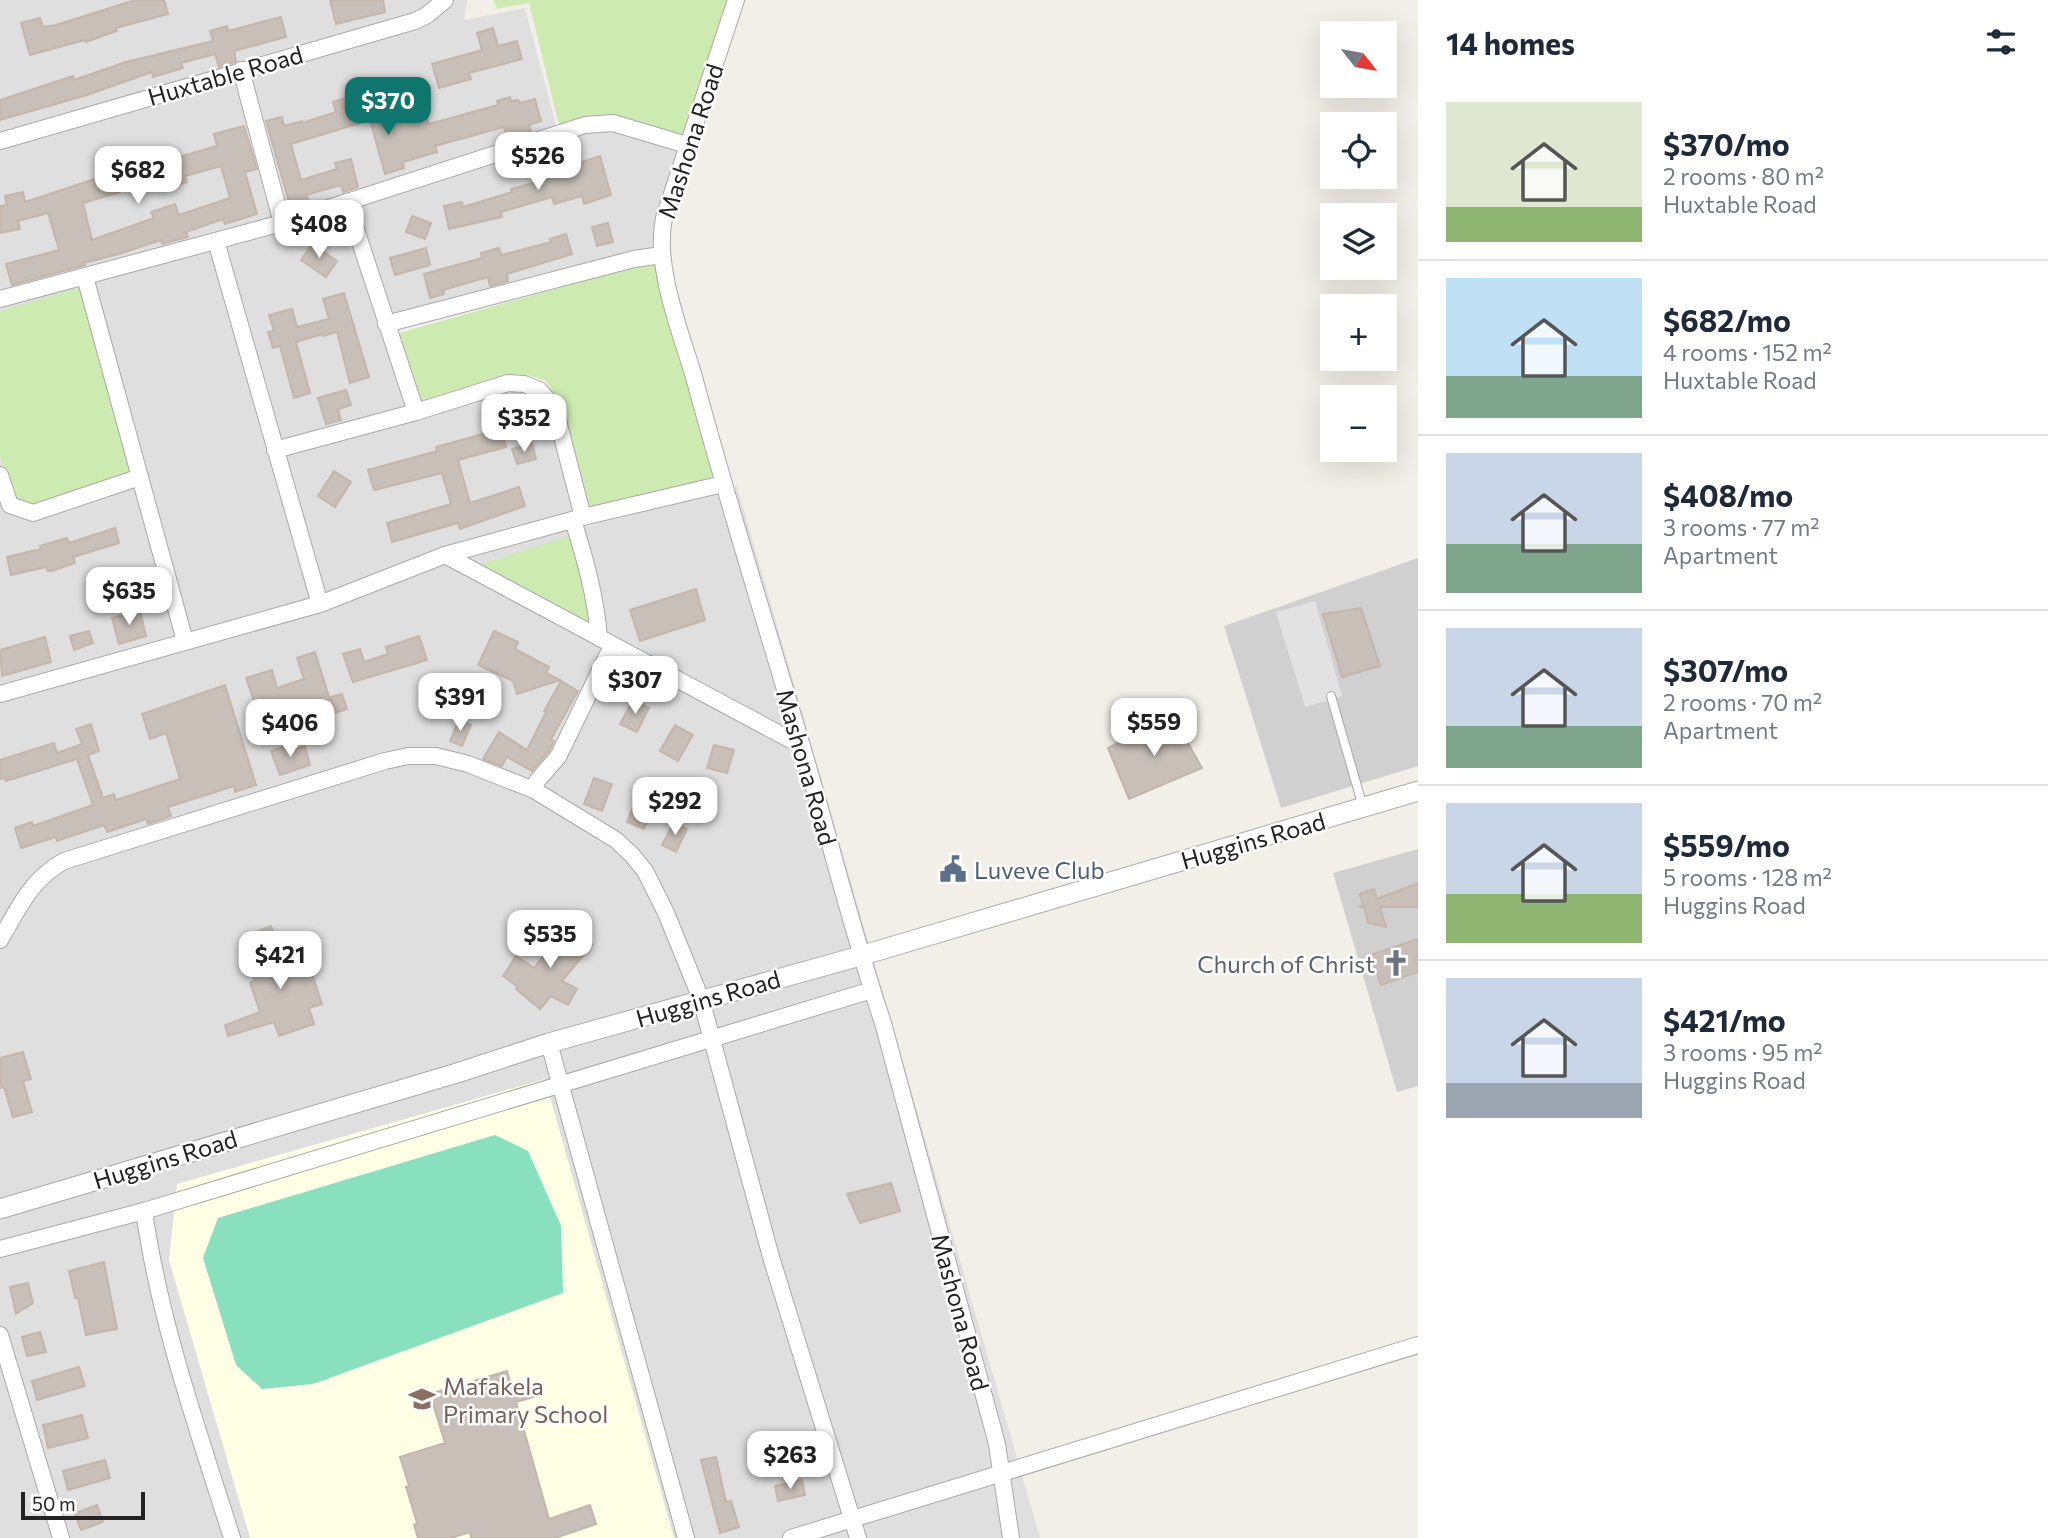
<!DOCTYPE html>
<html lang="en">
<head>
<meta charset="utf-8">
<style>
	body { margin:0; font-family:Commissioner,sans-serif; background:#f2f2f3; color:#1f2937; height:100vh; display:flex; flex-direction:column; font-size:26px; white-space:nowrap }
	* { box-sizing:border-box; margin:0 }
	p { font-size:23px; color:#747a83 }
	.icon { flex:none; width:38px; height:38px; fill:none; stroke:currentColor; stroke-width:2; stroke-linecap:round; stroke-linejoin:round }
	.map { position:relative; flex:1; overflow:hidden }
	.side { display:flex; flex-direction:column; background:#fff; width:630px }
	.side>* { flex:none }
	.needle { width:46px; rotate:121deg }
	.fabs { position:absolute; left:1320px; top:21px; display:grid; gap:14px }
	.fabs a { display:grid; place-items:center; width:77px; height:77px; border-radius:0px; background:#fff; box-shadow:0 7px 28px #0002; font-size:35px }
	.scale { position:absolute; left:21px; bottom:18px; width:124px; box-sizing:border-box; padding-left:7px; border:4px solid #222; border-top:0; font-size:19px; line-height:24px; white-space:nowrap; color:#222; -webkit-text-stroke:5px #fff; paint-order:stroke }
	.price { position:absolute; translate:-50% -60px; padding:0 16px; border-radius:14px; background:#fff; color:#222; font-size:23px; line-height:46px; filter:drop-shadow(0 2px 4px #0008) }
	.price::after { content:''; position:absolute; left:50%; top:42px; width:21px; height:16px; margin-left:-10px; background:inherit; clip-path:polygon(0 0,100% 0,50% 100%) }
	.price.on { background:#0f766e; color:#fff }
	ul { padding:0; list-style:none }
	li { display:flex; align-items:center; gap:21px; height:175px; padding:0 28px }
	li+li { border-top:2px solid #e0e1e3 }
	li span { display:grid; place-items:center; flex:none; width:196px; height:140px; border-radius:0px; color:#555 }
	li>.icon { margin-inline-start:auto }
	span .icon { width:84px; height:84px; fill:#fffc; stroke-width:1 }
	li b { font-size:30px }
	h2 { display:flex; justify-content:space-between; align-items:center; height:84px; padding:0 28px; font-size:30px }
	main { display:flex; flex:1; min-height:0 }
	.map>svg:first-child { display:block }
	.residential { fill:#e0dfdf }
	.education { fill:#ffffe5 }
	.religious { fill:#d0d0d0 }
	.grass { fill:#cdebb0 }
	.pitch { fill:#88e0be }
	.parking { fill:#e2e2e2 }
	.building { fill:#c7bfb8; stroke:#c4b6ab; stroke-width:2; fill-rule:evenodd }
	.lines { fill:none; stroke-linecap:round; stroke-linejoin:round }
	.service-casing { stroke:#a9a9a9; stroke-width:10 }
	.minor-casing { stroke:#a9a9a9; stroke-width:18 }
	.tertiary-casing { stroke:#a9a9a9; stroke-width:21 }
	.service { stroke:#fff; stroke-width:8 }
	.minor { stroke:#fff; stroke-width:16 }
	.tertiary { stroke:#fff; stroke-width:19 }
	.labels { text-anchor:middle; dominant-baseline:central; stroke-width:5; stroke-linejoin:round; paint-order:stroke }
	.street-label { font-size:24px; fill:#222; stroke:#fff }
	.service-label { font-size:24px; fill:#4e5e75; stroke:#fff; text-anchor:start }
	.worship-label { font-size:24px; fill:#5b616d; stroke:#fff; text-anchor:end }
	.education-label { font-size:24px; fill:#785e54; stroke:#fff; text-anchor:start }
</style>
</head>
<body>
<main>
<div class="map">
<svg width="1418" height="1538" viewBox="0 0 1418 1538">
	<rect width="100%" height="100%" fill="#f2efe9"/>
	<polygon class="residential" points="0,0 467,0 464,20 525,8 560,140 586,131 612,128 678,152 657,217 653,235 654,250 380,323 501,391 526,393 546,409 581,528 737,486 1040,1538 0,1538"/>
	<polygon class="education" points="545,1079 674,1538 250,1538 169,1260 177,1184"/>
	<g class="religious">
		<polygon points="1418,558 1418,766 1281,808 1224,626"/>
		<polygon points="1418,849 1418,1086 1397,1092 1333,873"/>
	</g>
	<g class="grass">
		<polygon points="493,0 729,0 682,136 641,123 560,129 529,3 497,9"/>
		<polygon points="655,265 716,479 589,510 565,419 554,393 546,381 531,376 513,374 419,405 396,334 635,266"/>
		<polygon points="79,288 131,471 33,508 13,498 0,456 0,311"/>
		<polygon points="571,535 593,629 479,565"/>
	</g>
	<polygon class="pitch" points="495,1135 528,1151 561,1226 563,1293 313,1384 262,1389 236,1365 203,1258 218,1218"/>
	<polygon class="parking" points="1315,601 1342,696 1305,707 1276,612"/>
	<g class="building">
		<polygon points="135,0 164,0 168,14 116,28 117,31 86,42 85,40 30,55 21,23 40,18 43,27 56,25"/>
		<polygon points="330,0 383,0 385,12 336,24"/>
		<polygon points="281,17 286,37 234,51 236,61 234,62 219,67 215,54 181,63 183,68 153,77 152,72 87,95 0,120 0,100 73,76 74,80 126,62 213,41 210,31 227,26 228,31"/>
		<polygon points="493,28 498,46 517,41 522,59 469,73 471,79 439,88 432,64 482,50 477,33"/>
		<polygon points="405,91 413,122 427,118 429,124 498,105 497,101 510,97 511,101 518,100 520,103 535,99 541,121 529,125 531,132 507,139 504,127 435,146 437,152 403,162 404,168 385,174 370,120 291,144 301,180 337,169 335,163 351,159 358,187 343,192 341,185 306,195 309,203 291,209 266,121 282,117 284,126 302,121 302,123 336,112 333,102 352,96 355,106"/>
		<path d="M244,126L257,169L245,172L257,214L225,224L223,219L186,232L188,237L162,244L161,240L119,254L84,263L85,265L12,285L6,264L59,250L48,213L18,221L20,229L0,233V206L7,205L5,196L23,192L25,202L177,152L179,157L217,146L214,134ZM221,166L230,198L179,215L175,204L151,212L154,218L92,240L83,203L153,182V184L171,179L174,186L187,182L185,176Z"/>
		<polygon points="600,156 611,195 584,204 582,196 554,204 552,197 501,212 502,217 449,229 444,206 462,202 463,207 512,192 511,189 537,182 532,169 554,162 557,170"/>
		<polygon points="412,216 431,223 425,239 406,232"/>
		<polygon points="608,223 613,242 597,246 592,227"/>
		<polygon points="566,234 572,254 507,274 508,281 490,286 488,277 443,290 444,294 430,298 424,274 482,258 481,253 499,248 501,255 551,242 550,239"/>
		<polygon points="312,244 337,261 326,277 301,260"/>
		<polygon points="426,248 430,265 395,275 390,258"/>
		<polygon points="344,293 369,377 350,383 337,332 323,336 323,334 296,342 310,393 294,398 280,346 273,348 268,332 274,331 269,315 292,309 297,327 329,319 323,299"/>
		<polygon points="346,390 351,405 338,409 341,420 326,424 318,398"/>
		<polygon points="501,429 506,447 458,460 470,503 519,487 525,506 460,529 458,523 392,542 387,523 451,504 442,473 374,490 368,470 437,451 436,447"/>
		<polygon points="532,443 536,459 517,464 512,449"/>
		<polygon points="334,471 351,482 335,507 318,496"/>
		<polygon points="115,528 119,543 73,557 75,563 52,571 48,571 46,567 11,575 7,557 41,549 40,546 67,538 69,543"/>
		<polygon points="696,589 705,620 640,641 630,610"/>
		<polygon points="1361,608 1380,666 1342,677 1323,614"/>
		<polygon points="140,611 146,636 119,644 112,618"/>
		<polygon points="89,631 93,643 74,650 70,636"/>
		<polygon points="494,631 518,642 515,649 549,667 546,673 560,680 517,694 513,681 478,665"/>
		<polygon points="419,636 427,660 353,682 343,654 360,649 364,662 388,654 386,647"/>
		<polygon points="45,637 51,662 2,676 0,650"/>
		<polygon points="315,652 330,700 298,710 296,703 259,715 246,678 272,670 277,688 304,679 297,658"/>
		<polygon points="561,681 578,691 551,739 554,741 549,751 532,771 507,757 502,766 483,759 499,732 527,750 546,712 544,711"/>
		<polygon points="225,685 256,785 235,792 234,786 168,807 171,816 148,824 146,819 107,832 104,825 57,841 56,837 21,848 15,828 32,822 33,826 93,805 77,759 6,781 5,778 0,779 0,760 54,743 57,753 82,744 76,729 91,724 99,751 88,755 103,798 114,794 116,800 180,779 166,733 150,739 142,714"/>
		<polygon points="342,694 347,709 335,713 331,697"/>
		<polygon points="633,700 649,708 637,732 620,724"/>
		<polygon points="1172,715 1202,768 1129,799 1108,748"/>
		<polygon points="459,720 471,725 462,746 450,741"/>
		<polygon points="675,725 693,735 678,761 660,751"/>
		<polygon points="291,744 293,750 305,746 310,765 280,775 271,751"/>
		<polygon points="714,745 734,750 727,773 707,768"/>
		<polygon points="594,778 612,784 602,811 584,804"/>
		<polygon points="635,802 652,809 644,829 627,822"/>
		<polygon points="674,822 687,829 676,852 662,845"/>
		<polygon points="1418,883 1418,907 1380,907 1386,927 1368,923 1364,907 1359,907 1363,905 1360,894 1374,889 1377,899"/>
		<polygon points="570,924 592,945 562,981 577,989 568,1005 551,996 540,1009 516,989 518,987 503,976 516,956 534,968"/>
		<polygon points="271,926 283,959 305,952 322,1004 309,1008 314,1024 279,1036 274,1022 228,1036 225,1025 260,1012 250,983 254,981 251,969 267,964 256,932"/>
		<polygon points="1418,939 1418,972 1381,985 1371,955"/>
		<polygon points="23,1052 31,1079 23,1081 32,1112 13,1117 4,1087 0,1088 0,1058"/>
		<polygon points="891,1183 900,1211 860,1223 847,1194"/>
		<polygon points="104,1262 117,1329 86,1335 78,1298 75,1298 69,1271"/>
		<polygon points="28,1283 33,1303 16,1314 10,1287"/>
		<polygon points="40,1332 46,1352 27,1356 22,1337"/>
		<polygon points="79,1367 85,1386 37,1400 32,1381"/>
		<polygon points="507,1371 512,1389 536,1382 540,1395 516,1402 549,1519 590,1505 596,1524 555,1538 471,1538 470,1532 451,1538 418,1538 414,1525 417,1523 406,1487 409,1486 400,1457 445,1443 430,1394"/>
		<polygon points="82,1415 88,1438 48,1448 43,1425"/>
		<polygon points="716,1457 726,1502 731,1501 739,1527 720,1533 701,1460"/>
		<polygon points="105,1460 110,1478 68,1490 63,1471"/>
		<polygon points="802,1480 805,1495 778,1501 775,1486"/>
		<polygon points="97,1505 103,1522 81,1530 75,1513"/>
	</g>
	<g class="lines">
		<defs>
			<polyline id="service" points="1331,696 1363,807"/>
			<g id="minor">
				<path d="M736,0L664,218C654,266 680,330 694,377C727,500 765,621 801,743C829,836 852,931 883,1023L997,1444L1011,1538"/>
				<polyline points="241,70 282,223"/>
				<polyline points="0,141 415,21 427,15 445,0"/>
				<polyline points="347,202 416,412"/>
				<polyline points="216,241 320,604"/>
				<polyline points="85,277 185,641"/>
				<polyline points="0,299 282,223 585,125 613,123 687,145"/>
				<polyline points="386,324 634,259 662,255"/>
				<polyline points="275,450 416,412 508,383 524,384 539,390 548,400 558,421 583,517"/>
				<polyline points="0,475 10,505 33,513 140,477"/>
				<path d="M573,520C585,559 596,597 599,638"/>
				<polyline points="445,555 802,746"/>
				<polyline points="0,694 320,604 445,555 583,517 723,484"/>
				<polyline points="534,790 537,781 558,757 612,646"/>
				<path d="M0,940C19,908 30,880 64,861L385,761L408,756H436L468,764L534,790L616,840L632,855L645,871L666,913L701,999L771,1257L858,1538"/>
				<polyline points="549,1043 686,1538"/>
				<path d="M144,1211C160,1324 198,1430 232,1538"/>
				<polyline points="0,1249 144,1211 872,990"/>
				<polyline points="0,1335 61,1538"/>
				<polyline points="791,1538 1418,1345"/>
			</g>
			<polyline id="tertiary" points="0,1209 457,1073 549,1043 860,956 1418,791"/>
		</defs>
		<use href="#service" class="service-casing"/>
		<use href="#minor" class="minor-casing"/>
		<use href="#tertiary" class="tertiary-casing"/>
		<use href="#service" class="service"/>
		<use href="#minor" class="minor"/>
		<use href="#tertiary" class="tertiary"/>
	</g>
	<defs>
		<symbol id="civic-bare" viewBox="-9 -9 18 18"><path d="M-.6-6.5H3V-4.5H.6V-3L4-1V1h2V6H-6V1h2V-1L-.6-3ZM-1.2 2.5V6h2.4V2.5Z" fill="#5c6f8a" stroke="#fff" stroke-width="2.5" paint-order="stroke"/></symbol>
		<symbol id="church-bare" viewBox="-9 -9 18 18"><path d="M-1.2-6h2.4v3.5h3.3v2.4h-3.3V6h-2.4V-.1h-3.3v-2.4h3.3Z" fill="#6b7280" stroke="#fff" stroke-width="2.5" paint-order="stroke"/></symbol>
		<symbol id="school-bare" viewBox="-9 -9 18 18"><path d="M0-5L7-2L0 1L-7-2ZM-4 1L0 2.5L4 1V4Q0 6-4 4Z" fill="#8d6e63" stroke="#fff" stroke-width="2.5" paint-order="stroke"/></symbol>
	</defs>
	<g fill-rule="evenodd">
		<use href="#civic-bare" x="934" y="850" width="38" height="38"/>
		<use href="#church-bare" x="1377" y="944" width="38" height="38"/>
		<use href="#school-bare" x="403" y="1380" width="38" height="38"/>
	</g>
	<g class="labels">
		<g class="street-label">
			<text transform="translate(225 75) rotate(-16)">Huxtable Road</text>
			<text transform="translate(690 141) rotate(-72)">Mashona Road</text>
			<text transform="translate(807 767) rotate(74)">Mashona Road</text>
			<text transform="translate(1253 840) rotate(-16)">Huggins Road</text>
			<text transform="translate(708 998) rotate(-16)">Huggins Road</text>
			<text transform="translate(165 1159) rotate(-17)">Huggins Road</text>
			<text transform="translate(961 1312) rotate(75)">Mashona Road</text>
		</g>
		<g class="service-label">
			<text x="974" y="869">Luveve Club</text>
		</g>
		<g class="worship-label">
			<text x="1375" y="963">Church of Christ</text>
		</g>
		<g class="education-label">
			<text x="443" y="1385">Mafakela<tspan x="443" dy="28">Primary School</tspan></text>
		</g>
	</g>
</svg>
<div class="fabs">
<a><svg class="needle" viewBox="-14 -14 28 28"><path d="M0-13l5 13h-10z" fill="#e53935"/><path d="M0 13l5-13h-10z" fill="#747a83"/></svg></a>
<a><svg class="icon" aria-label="locate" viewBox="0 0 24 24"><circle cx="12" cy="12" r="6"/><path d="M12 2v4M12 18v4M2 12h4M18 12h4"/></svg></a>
<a><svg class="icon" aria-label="layers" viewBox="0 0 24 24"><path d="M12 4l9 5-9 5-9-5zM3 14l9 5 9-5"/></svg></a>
<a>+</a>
<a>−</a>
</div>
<div class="scale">50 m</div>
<b class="price on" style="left:388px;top:137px">$370</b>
<b class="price" style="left:538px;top:192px">$526</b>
<b class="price" style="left:138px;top:206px">$682</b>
<b class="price" style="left:319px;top:260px">$408</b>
<b class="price" style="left:524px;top:454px">$352</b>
<b class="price" style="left:129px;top:627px">$635</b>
<b class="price" style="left:635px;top:716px">$307</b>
<b class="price" style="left:460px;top:733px">$391</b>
<b class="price" style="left:1154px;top:758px">$559</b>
<b class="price" style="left:290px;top:759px">$406</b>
<b class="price" style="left:675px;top:837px">$292</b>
<b class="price" style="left:550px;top:970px">$535</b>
<b class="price" style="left:280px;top:991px">$421</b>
<b class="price" style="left:790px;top:1491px">$263</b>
</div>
<section class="side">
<h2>14 homes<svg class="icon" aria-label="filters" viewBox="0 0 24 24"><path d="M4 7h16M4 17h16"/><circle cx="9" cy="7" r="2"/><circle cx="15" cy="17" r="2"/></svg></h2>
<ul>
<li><span style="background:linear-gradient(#dfe7d0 75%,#8fb573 0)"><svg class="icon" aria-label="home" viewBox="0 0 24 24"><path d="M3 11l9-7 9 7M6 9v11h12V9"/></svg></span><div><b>$370/mo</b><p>2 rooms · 80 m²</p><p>Huxtable Road</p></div></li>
<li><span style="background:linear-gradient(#bfe0f5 70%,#7fa58c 0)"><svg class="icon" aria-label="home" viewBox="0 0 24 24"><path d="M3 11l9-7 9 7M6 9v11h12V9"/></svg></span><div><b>$682/mo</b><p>4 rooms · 152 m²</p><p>Huxtable Road</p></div></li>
<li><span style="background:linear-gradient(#c9d6e8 65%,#7fa58c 0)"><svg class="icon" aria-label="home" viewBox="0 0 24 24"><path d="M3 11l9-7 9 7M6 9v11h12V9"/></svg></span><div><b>$408/mo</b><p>3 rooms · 77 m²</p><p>Apartment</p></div></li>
<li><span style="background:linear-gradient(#c9d6e8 70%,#7fa58c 0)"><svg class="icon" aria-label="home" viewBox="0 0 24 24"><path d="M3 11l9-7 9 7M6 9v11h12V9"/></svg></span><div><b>$307/mo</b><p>2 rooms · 70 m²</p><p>Apartment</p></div></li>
<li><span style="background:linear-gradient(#c9d6e8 65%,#8fb573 0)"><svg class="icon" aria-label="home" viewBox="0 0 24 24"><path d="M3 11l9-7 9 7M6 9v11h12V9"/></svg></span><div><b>$559/mo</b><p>5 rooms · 128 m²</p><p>Huggins Road</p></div></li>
<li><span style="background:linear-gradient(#c9d6e8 75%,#9aa5b1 0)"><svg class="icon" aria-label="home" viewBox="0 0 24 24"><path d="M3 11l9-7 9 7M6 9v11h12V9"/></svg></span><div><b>$421/mo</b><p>3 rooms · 95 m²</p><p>Huggins Road</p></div></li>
</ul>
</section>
</main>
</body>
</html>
